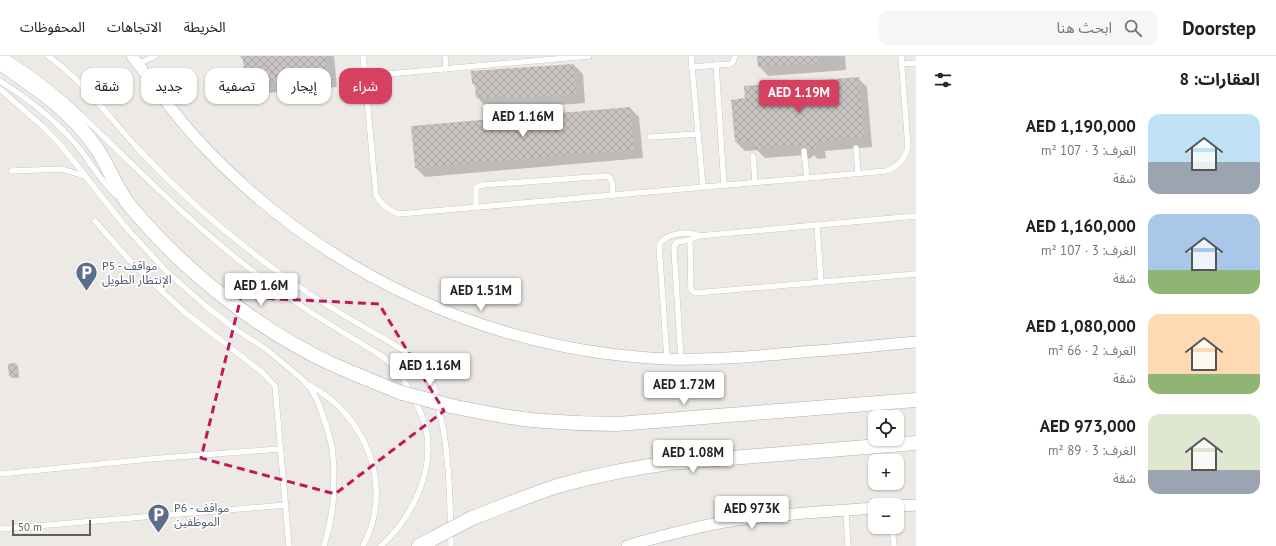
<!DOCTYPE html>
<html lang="ar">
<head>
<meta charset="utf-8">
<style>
	body { margin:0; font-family:"PT Sans","Noto Sans Arabic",sans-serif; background:#f6f6f6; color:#222; direction:rtl; height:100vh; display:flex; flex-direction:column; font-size:15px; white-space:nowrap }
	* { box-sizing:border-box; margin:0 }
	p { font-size:13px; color:#767676 }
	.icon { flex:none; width:22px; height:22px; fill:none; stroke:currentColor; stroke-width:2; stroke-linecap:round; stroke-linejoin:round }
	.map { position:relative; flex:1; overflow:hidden; direction:ltr }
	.drawer { display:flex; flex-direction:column; background:#fff; width:360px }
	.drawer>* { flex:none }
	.guide { position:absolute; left:12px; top:12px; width:380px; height:36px; direction:rtl; display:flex; gap:8px }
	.fabs { position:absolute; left:868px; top:354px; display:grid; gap:8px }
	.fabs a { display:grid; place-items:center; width:36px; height:36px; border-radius:8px; background:#fff; box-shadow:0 1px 3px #0004; font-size:20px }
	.scale { position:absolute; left:12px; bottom:10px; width:79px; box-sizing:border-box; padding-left:4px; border:2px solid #5c6263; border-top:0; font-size:11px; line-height:14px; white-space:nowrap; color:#5c6263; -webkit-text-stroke:3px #fff; paint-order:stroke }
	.price { position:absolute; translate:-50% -34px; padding:0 9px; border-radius:4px; background:#fff; color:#222; font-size:13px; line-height:26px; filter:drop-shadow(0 1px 2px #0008) }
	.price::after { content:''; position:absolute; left:50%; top:24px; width:12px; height:9px; margin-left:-6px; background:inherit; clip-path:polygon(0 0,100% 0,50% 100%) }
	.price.active { background:#d64161; color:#fff }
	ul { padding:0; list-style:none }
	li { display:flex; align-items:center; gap:12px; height:100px; padding:0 16px }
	li span { display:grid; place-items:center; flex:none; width:112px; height:80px; border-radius:12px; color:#555 }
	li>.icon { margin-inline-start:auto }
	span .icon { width:48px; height:48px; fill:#fffc; stroke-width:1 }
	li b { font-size:17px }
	h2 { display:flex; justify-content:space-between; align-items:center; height:48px; padding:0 16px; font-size:17px }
	.chip { padding:0 14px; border-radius:12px; background:#fff; box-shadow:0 1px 3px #0004; font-size:14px; line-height:36px }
	.chip.active { background:#d64161; color:#fff }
	header { display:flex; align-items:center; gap:24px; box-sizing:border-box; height:56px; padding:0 20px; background:#fff; border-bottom:1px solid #e0e0e0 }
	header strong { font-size:19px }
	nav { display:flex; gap:22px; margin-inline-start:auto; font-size:14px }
	.search { width:280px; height:36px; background:#f6f6f6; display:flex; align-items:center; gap:10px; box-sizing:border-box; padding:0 14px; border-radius:12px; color:#767676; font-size:15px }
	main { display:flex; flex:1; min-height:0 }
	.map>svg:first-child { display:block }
	.shadow { fill:#0003 }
	.building { fill:url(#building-cross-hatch) }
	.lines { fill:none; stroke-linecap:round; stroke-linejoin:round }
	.service-casing { stroke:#adb1b3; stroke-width:6 }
	.minor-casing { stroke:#adb1b3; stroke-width:12 }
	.tertiary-casing { stroke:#adb1b3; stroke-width:15 }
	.service { stroke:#fff; stroke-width:5.5 }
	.minor { stroke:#fff; stroke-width:11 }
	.tertiary { stroke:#fff; stroke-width:14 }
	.tertiary-bridge-casing { stroke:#adb1b3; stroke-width:15; stroke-linecap:butt }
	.tertiary-bridge { stroke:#fff; stroke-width:14 }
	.marked { fill:none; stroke:#c2185b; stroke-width:3; stroke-dasharray:8 5; stroke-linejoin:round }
	.labels { text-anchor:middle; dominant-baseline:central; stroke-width:3.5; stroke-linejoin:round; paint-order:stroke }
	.service-label { font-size:12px; fill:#4e5e75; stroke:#fff; text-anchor:start }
</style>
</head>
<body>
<header>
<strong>Doorstep</strong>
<div class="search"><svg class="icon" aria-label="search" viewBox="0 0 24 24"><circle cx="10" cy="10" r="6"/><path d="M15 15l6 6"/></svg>ابحث هنا</div>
<nav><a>الخريطة</a><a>الاتجاهات</a><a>المحفوظات</a></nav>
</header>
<main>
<section class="drawer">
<h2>العقارات: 8<svg class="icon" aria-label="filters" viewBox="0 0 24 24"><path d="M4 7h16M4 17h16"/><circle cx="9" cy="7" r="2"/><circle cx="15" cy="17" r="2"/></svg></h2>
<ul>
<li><span style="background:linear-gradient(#bfe0f5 60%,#9aa5b1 0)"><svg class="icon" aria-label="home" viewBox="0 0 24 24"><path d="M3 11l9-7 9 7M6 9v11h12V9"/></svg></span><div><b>AED 1,190,000</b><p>الغرف: 3 · 107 m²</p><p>شقة</p></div></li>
<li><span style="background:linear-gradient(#a9c7e8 70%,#8fb573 0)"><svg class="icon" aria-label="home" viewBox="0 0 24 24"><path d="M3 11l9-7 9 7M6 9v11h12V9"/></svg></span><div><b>AED 1,160,000</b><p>الغرف: 3 · 107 m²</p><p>شقة</p></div></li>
<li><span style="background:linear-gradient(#ffd9b3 75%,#8fb573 0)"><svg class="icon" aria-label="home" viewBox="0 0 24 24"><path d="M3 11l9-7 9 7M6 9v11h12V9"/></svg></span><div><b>AED 1,080,000</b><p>الغرف: 2 · 66 m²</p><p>شقة</p></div></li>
<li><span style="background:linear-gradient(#dfe7d0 70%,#9aa5b1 0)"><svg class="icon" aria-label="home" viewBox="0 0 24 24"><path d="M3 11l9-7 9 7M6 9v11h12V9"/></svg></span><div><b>AED 973,000</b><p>الغرف: 3 · 89 m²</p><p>شقة</p></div></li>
</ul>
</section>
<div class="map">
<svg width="916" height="490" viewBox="0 0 916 490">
	<defs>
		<pattern id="building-cross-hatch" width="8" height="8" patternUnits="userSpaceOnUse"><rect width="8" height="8" fill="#c9c4c1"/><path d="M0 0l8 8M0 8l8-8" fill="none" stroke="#a6a3a0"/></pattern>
	</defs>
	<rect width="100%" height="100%" fill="#ede9e5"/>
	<g class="shadow">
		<polygon points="240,0 334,0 337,31 255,38 246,29 243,4"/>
		<polygon points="758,0 845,0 846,14 768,20 759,10"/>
		<polygon points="574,9 583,18 585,47 516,52 513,49 486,51 477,41 476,30 473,28"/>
		<polygon points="858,22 867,31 872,91 825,95 826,102 818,103 814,99 809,103 805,99 765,102 757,94 745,95 736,86"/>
		<polygon points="630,52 639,61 643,102 425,121 416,112"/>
		<polygon points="16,308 18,310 19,322 12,322 10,320"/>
	</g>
	<g class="building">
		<polygon points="243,0 326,0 328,22 245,29"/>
		<polygon points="757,0 820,0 820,7 758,11"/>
		<polygon points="574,8 576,38 506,43 506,40 476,42 475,28 472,28 471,15"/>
		<polygon points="859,21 864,82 816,86 817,93 808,94 804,91 799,94 799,90 755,93 754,85 735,86 731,44 745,42 744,30"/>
		<polygon points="630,51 634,94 415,112 411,70"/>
		<polygon points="16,307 17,320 9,320 8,308"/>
	</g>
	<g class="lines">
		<defs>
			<g id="service">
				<path d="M4,0C55,29 93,71 135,111C185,160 236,206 294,245C314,259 336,272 357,285C370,293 386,301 396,313C404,322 419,351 423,363C439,407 414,460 381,490"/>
				<path d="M48,0C86,27 110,63 142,97C189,147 244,193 301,232C320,245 339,257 359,268C384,283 418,298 432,326C435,332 436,339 437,346C450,392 450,442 451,490"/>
				<path d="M363,0L376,139C381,149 388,154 399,158L886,115C898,111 905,103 908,91L901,0"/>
				<polyline points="445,0 446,13"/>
				<polyline points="691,0 703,131"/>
				<polyline points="138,8 155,0"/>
				<polyline points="901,8 916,7"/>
				<polyline points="716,9 724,129"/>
				<polyline points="692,11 730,8 733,6 735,0"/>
				<polyline points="365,20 589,0"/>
				<path d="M0,25C27,42 53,62 74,86C89,103 99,124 116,139"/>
				<polyline points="0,33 41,69 60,88 124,169 165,214 207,251 238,275 266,293 302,323 311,333 318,346 327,372 332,391 334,413 333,448 329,471 324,490"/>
				<polyline points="650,81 698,78"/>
				<polyline points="856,92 858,117"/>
				<polyline points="804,95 807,122"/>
				<polyline points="753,100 755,126"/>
				<polyline points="11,115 62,113 84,120"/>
				<path d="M476,151V132L478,130L482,129L607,120C614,123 612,132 613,139"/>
				<polyline points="95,165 132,207 183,255 263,317 275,330 289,490"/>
				<polyline points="817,169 821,226"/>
				<polyline points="690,184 691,233 692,235 695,237 916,218"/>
				<path d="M667,303L659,189C664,178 688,174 698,180"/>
				<polyline points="681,303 674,193 674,190 677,186 690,184 698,180 916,160"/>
				<path d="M309,329C366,359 395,430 363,490"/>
				<polyline points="0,418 150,403 280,393"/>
				<polyline points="846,455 848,490"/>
				<polyline points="892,471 894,490"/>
				<polyline points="0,473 286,449"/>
			</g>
			<g id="minor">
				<path d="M132,0C156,32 179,65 207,94C328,220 491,295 667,303C709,304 750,301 791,297C833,294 875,290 916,286"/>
				<polyline points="897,450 916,449"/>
				<path d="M627,490C658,481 688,473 719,467C771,458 823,456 875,452"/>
			</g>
			<g id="tertiary">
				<path d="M0,7C35,31 73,56 97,93C109,111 116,133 130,150C184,215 258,274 334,309C357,319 379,328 402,337"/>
				<path d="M451,350C481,356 512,363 543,365C568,367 592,368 617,368L916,344"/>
				<path d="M472,462C502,451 531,438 561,429C597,419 633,412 669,407L916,387"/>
				<polyline points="419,490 434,482"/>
			</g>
		</defs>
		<use href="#service" class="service-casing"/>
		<use href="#minor" class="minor-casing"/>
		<use href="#tertiary" class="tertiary-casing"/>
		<use href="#service" class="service"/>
		<use href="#minor" class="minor"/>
		<use href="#tertiary" class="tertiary"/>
		<defs>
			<g id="tertiary-bridge">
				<polyline points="402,337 451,350"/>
				<polyline points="434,482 472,462"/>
			</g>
		</defs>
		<use href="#tertiary-bridge" class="tertiary-bridge-casing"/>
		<use href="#tertiary-bridge" class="tertiary-bridge"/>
	</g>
	<path class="marked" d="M241,241L379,248L444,355L335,438L201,402Z"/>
	<defs>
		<symbol id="parking-pin" viewBox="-11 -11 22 30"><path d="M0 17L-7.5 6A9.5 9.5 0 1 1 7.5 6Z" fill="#5c6f8a" stroke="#fff"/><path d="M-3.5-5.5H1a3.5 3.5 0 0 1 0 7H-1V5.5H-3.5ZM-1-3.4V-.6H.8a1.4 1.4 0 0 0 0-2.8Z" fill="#fff"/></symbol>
	</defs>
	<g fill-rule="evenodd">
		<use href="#parking-pin" x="74" y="204" width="25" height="34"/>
		<use href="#parking-pin" x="146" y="446" width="25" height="34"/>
	</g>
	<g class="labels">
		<g class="service-label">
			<text x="102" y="209">P5 - مواقف<tspan x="102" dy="14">الإنتظار الطويل</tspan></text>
			<text x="174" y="451">P6 - مواقف<tspan x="174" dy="14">الموظفين</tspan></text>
		</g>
	</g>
</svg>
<div class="fabs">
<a><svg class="icon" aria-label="locate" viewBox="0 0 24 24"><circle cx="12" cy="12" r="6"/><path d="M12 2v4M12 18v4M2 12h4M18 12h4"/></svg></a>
<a>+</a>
<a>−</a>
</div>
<div class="scale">50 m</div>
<b class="price active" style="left:799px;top:58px">AED 1.19M</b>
<b class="price" style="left:523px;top:82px">AED 1.16M</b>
<b class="price" style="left:261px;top:251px">AED 1.6M</b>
<b class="price" style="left:481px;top:256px">AED 1.51M</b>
<b class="price" style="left:430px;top:331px">AED 1.16M</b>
<b class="price" style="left:684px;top:350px">AED 1.72M</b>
<b class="price" style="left:693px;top:418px">AED 1.08M</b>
<b class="price" style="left:752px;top:474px">AED 973K</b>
<div class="guide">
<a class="chip active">شراء</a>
<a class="chip">إيجار</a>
<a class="chip">تصفية</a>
<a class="chip">جديد</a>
<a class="chip">شقة</a>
</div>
</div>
</main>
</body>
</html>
